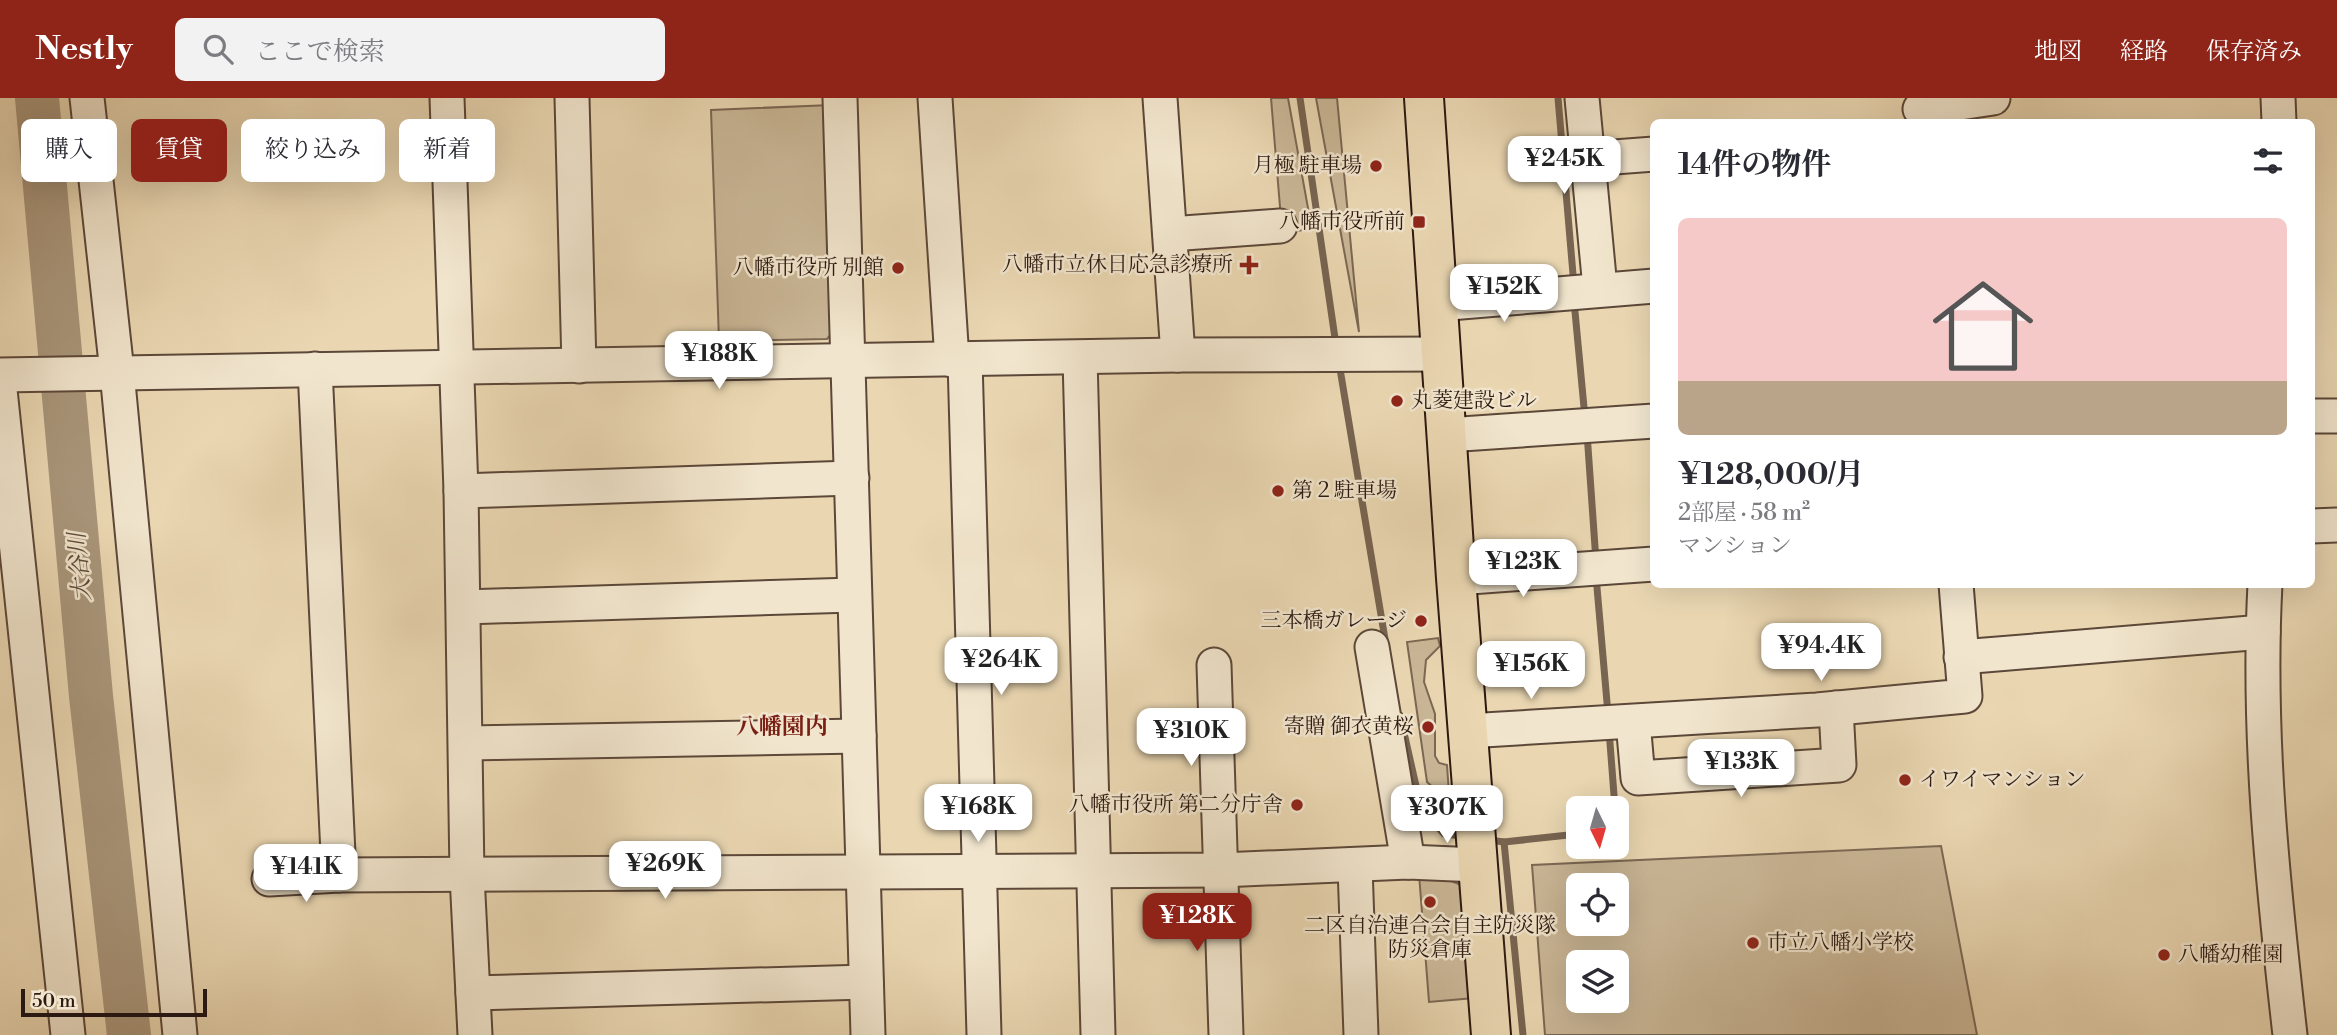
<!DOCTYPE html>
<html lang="ja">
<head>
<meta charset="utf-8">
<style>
	body { margin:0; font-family:"Libre Bodoni","Noto Serif JP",serif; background:#f2f2f3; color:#2b2b33; height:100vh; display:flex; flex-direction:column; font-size:26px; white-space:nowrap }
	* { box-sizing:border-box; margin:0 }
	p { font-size:23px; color:#7c7c81 }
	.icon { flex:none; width:38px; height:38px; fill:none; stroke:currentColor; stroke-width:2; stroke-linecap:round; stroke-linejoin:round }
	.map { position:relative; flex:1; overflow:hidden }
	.sheet { position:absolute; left:1650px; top:21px; width:665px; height:469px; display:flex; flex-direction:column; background:#fff; border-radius:10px; box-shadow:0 7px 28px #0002 }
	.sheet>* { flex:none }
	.hud { position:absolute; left:21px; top:21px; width:665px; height:63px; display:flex; gap:14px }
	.needle { width:46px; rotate:175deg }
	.controls { position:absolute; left:1566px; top:698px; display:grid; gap:14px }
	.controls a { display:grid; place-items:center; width:63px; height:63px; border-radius:10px; background:#fff; box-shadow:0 7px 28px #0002; font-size:35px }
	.scale { position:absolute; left:21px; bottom:18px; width:186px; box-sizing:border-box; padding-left:7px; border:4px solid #2c1911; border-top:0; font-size:19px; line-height:24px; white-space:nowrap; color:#2c1911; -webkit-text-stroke:5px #f1e5cd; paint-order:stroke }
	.price { position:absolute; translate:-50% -60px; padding:0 16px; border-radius:14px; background:#fff; color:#222; font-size:23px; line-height:46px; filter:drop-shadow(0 2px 4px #0008) }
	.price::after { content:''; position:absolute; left:50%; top:42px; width:21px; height:16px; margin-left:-10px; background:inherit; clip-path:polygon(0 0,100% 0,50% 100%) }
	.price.active { background:#8f2418; color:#fff }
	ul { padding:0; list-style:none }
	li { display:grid; align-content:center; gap:14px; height:371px; padding:0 28px }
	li+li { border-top:2px solid #e1e1e2 }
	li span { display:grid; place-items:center; height:217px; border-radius:10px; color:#555 }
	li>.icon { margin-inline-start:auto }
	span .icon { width:126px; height:126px; fill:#fffc; stroke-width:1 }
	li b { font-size:30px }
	h2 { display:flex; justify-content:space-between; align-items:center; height:84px; padding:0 28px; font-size:30px }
	.chip { padding:0 24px; border-radius:10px; background:#fff; box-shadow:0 7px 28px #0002; font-size:24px; line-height:63px }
	.chip.active { background:#8f2418; color:#fff }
	header { display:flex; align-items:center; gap:42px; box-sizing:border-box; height:98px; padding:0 35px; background:#8f2418; color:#fff }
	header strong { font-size:33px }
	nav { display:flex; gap:38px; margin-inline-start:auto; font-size:24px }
	.search { width:490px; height:63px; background:#f2f2f3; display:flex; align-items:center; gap:18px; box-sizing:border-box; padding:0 24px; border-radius:10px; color:#7c7c81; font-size:26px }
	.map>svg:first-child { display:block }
	.green { fill:#cab797; stroke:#7b6854; stroke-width:2; fill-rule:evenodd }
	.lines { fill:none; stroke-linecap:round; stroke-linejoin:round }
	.stream { stroke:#776451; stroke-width:7 }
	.river { stroke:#a9967b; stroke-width:44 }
	.minor-casing { stroke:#5c4839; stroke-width:37 }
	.major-casing { stroke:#2c1911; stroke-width:42 }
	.minor { stroke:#f1e5cd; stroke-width:33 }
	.major { stroke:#ead7b2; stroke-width:38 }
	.poi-dot { fill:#8f2418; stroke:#f1e5cd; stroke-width:2.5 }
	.labels { text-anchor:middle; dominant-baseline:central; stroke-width:5; stroke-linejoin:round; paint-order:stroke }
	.poi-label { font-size:21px; fill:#2c1911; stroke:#f1e5cd; text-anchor:end }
	.water-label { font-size:23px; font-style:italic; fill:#5e4b3b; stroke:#f1e5cd }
	.neighbourhood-label { font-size:23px; font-weight:bold; fill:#7a1f14; stroke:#f1e5cd }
</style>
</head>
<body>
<header>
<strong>Nestly</strong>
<div class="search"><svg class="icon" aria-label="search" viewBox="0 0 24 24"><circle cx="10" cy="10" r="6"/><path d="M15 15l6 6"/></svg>ここで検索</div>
<nav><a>地図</a><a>経路</a><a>保存済み</a></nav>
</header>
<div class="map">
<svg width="2337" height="937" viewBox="0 0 2337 937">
	<rect width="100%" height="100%" fill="#ead7b2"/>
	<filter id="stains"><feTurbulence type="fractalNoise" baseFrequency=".00286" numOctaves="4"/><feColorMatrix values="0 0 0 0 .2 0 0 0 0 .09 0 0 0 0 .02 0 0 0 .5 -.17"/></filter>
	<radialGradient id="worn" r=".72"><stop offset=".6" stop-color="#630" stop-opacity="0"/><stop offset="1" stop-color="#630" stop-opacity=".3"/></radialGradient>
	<g class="green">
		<polygon points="1271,0 1288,0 1312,132 1282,133"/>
		<polygon points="1316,0 1337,0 1359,234"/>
		<polygon points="831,7 838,228 827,241 719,243 711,12"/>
		<polygon points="1438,540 1440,548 1426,562 1424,584 1435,616 1435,658 1439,665 1447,667 1449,696 1439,695 1427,684 1407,544"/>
		<path d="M1941,748L1977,937H1545L1532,767ZM1578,788H1617V826H1578ZM1617,864V903H1578V864Z"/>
		<polygon points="1432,775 1466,789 1474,900 1429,904 1419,776"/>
	</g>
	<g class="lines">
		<g class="stream">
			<polyline points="1300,0 1336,247"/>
			<polyline points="1558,0 1574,188"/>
			<polyline points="1574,203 1585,320"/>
			<polyline points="1339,265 1386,547"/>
			<polyline points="1587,335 1596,463"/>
			<polyline points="1596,478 1608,616"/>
			<polyline points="1400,617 1421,710 1444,736 1463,738"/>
			<polyline points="1609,632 1615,710"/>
			<polyline points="1489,742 1504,744 1578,736"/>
			<polyline points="1504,744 1523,937"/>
		</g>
		<polyline class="river" points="37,0 91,598 129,937"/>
		<defs>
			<g id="minor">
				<polyline points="87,0 117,274 180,937"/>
				<polyline points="447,0 461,393 467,777 475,937"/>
				<polyline points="572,0 579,268"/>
				<polyline points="840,0 868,937"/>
				<polyline points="935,0 952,262"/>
				<polyline points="1160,0 1178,257"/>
				<polyline points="1582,0 1600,190"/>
				<polyline points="2278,0 2279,24"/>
				<polyline points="1920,11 1993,0"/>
				<polyline points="1588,61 1654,56"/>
				<polyline points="1170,136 1280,128"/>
				<polyline points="1437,206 1654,188"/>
				<polyline points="1080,260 1098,937"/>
				<polyline points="965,262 984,937"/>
				<polyline points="315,271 339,777"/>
				<polyline points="0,277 1178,257 1440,256"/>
				<polyline points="0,292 68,937"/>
				<polyline points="2312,318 2337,318"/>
				<polyline points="1447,337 1654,323"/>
				<polyline points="461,393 852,380"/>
				<polyline points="2312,428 2337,427"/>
				<polyline points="1456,480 1654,466"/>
				<path d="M2265,486C2257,637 2273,788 2290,937"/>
				<polyline points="464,509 853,497"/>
				<polyline points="1372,549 1408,764"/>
				<polyline points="1961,559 2263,534"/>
				<polyline points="1214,567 1226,937"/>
				<polyline points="1633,624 1638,680 1839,667 1836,610"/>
				<polyline points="1467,633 1817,612 1965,598 1956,486"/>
				<polyline points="467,645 859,638"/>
				<polyline points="1355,769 1361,937"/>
				<polyline points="269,781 339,777 1221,772 1408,764 1478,767"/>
				<polyline points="473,895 866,884"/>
			</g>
			<polyline id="major" points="1424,0 1456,480 1491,937"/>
		</defs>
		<use href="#minor" class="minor-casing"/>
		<use href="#major" class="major-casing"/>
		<use href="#minor" class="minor"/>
		<use href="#major" class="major"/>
	</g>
	<g class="poi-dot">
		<circle cx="1376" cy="68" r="7"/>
		<rect x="1412" y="117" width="14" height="14" rx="3.5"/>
		<path d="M1245.5 156.5h7v7h7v7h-7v7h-7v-7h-7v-7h7z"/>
		<circle cx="898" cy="170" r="7"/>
		<circle cx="1397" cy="303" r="7"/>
		<circle cx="1278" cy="393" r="7"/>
		<circle cx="1421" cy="523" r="7"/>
		<circle cx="1428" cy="629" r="7"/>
		<circle cx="1905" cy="682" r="7"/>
		<circle cx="1297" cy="707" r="7"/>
		<circle cx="1430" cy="804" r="7"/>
		<circle cx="1753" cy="845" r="7"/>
		<circle cx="2164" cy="857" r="7"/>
	</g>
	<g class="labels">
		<g class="poi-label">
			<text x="1362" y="68">月極 駐車場</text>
			<text x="1405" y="124">八幡市役所前</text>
			<text x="1233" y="167">八幡市立休日応急診療所</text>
			<text x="884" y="170">八幡市役所 別館</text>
			<text x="1411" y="303" text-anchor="start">丸菱建設ビル</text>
			<text x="1292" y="393" text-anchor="start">第２駐車場</text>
			<text x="1407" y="523">三本橋ガレージ</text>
			<text x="1414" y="629">寄贈 御衣黄桜</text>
			<text x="1919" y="682" text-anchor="start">イワイマンション</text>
			<text x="1283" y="707">八幡市役所 第二分庁舎</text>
			<text x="1430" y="828" text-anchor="middle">二区自治連合会自主防災隊<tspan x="1430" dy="24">防災倉庫</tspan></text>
			<text x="1767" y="845" text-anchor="start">市立八幡小学校</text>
			<text x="2178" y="857" text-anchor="start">八幡幼稚園</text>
		</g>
		<g class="water-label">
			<text transform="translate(80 469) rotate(-95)">大谷川</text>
		</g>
		<g class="neighbourhood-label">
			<text x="782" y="629">八幡園内</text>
		</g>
	</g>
	<rect width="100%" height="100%" filter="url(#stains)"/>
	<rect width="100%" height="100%" fill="url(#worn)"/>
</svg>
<div class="controls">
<a><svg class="needle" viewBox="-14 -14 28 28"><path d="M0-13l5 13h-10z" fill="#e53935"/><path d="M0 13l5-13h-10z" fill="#7c7c81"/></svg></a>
<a><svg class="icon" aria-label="locate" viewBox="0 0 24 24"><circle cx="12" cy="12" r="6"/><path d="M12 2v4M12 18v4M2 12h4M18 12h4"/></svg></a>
<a><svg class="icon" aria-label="layers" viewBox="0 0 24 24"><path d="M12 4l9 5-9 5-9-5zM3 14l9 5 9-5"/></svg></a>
</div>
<div class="scale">50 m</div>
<b class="price" style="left:1564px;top:98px">¥245K</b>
<b class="price" style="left:1504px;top:226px">¥152K</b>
<b class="price" style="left:719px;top:293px">¥188K</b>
<b class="price" style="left:1523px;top:501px">¥123K</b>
<b class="price" style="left:1821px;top:585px">¥94.4K</b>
<b class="price" style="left:1001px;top:599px">¥264K</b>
<b class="price" style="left:1531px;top:603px">¥156K</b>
<b class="price" style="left:1191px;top:670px">¥310K</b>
<b class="price" style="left:1741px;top:701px">¥133K</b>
<b class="price" style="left:978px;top:746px">¥168K</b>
<b class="price" style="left:1447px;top:747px">¥307K</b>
<b class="price" style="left:665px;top:803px">¥269K</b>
<b class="price" style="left:306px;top:806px">¥141K</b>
<b class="price active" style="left:1197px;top:855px">¥128K</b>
<div class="hud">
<a class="chip">購入</a>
<a class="chip active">賃貸</a>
<a class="chip">絞り込み</a>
<a class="chip">新着</a>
</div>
<section class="sheet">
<h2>14件の物件<svg class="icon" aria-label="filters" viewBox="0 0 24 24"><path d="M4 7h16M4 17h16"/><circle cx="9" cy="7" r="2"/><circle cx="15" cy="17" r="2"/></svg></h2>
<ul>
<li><span style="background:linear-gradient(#f6c9c9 75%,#b9a48a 0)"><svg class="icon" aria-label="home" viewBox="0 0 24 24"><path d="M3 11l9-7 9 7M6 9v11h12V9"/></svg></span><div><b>¥128,000/月</b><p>2部屋 · 58 m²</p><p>マンション</p></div></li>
</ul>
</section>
</div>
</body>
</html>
